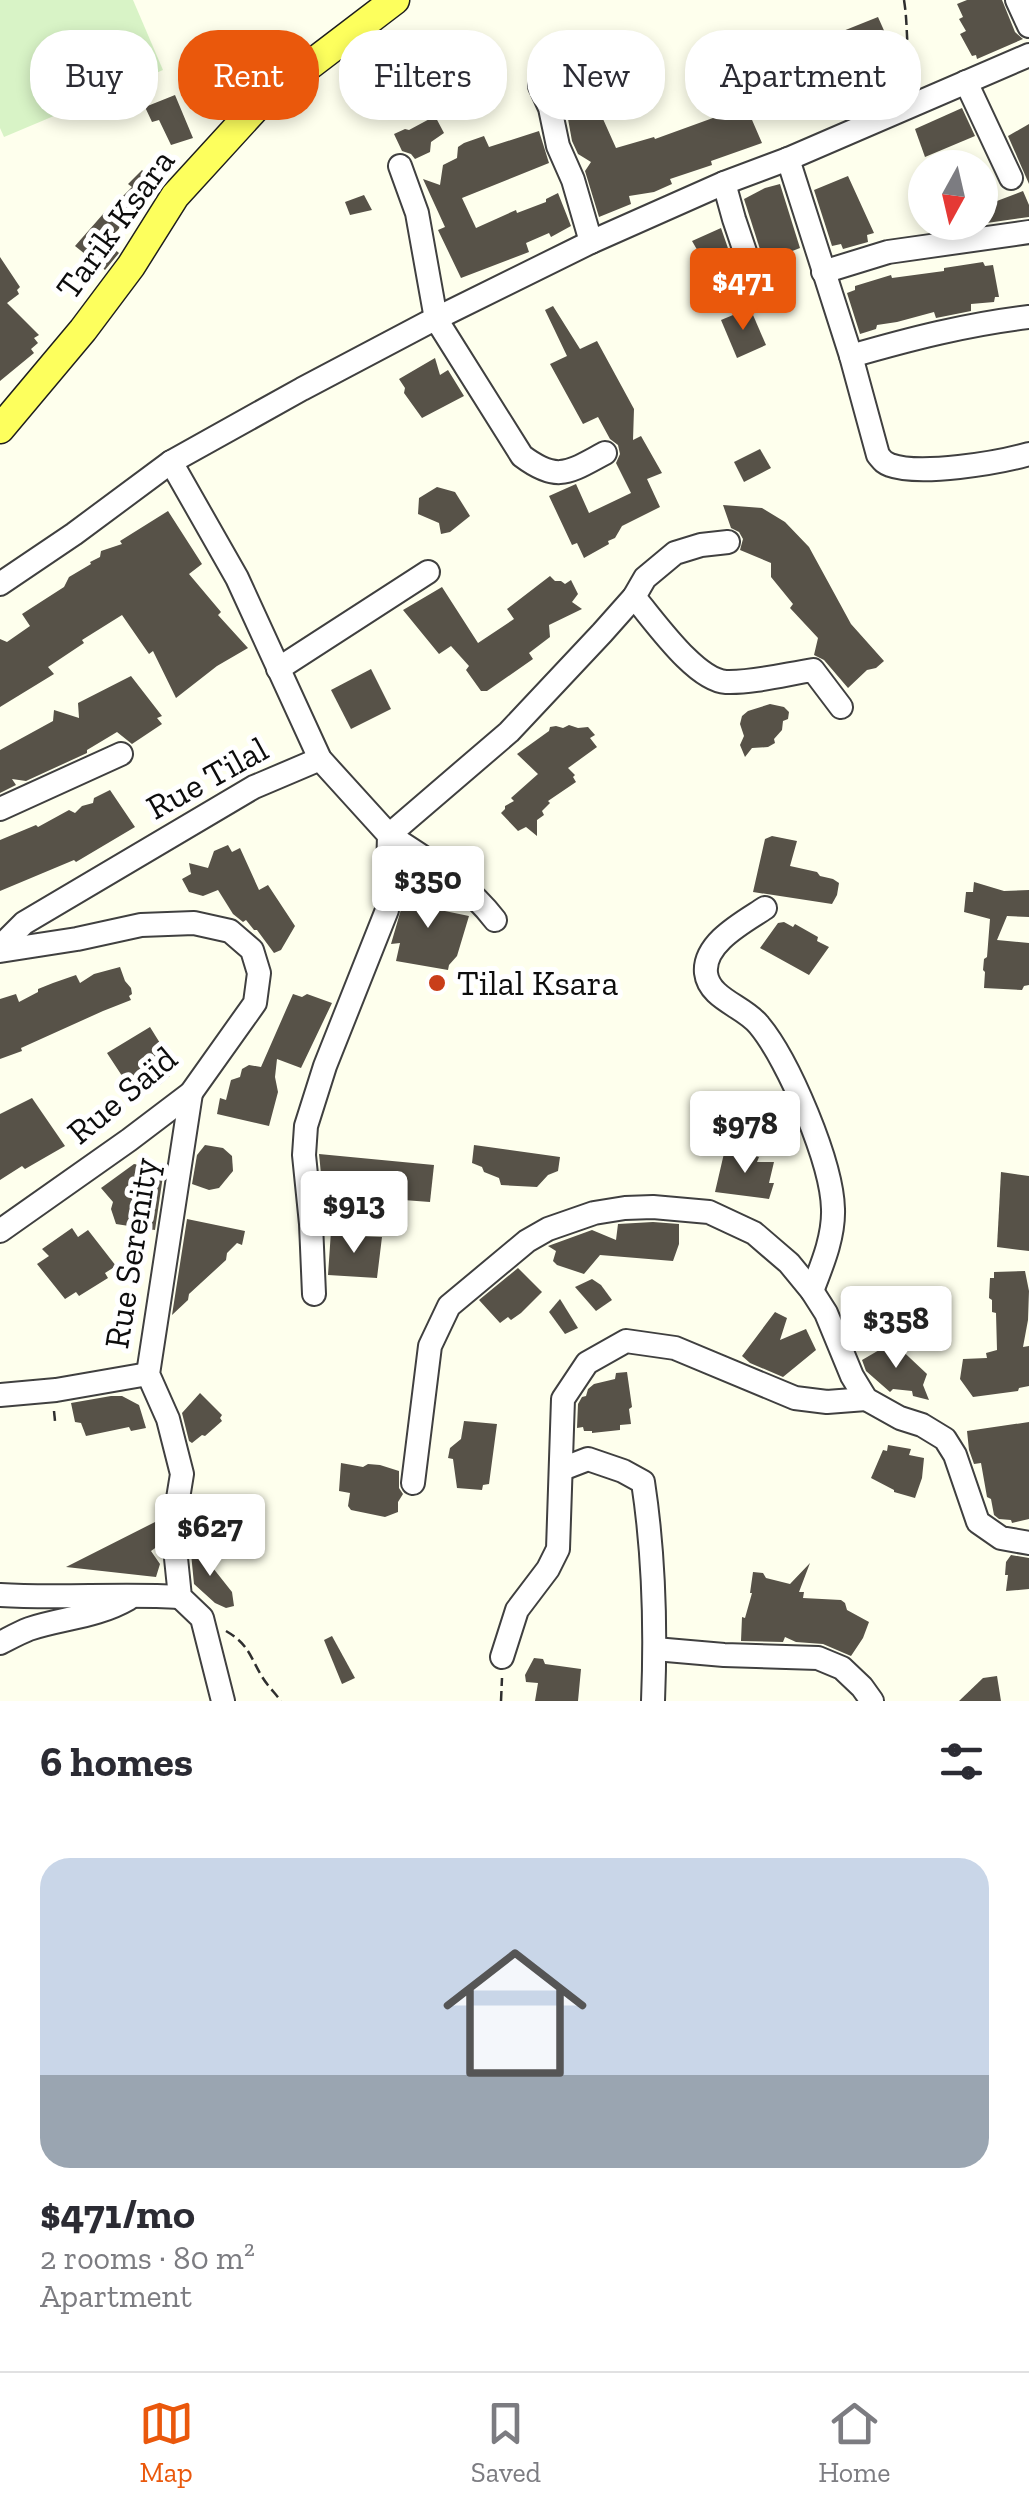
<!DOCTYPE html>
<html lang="en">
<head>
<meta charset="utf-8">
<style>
	body { margin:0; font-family:"Zilla Slab",serif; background:#f7f7f7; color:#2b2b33; height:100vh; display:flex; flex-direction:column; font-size:38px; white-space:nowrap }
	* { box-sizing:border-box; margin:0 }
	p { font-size:32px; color:#7c7c81 }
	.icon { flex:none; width:55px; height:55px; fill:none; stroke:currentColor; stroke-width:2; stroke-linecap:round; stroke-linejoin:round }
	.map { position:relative; height:1701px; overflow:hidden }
	.sheet { display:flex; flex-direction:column; background:#fff; flex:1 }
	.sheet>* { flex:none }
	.hud { position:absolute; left:30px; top:30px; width:970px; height:90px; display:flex; gap:20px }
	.needle { width:65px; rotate:188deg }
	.tools { position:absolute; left:908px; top:150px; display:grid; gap:20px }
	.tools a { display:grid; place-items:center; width:90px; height:90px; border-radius:50%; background:#fff; box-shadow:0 5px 15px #0003; font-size:50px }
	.price { position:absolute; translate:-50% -85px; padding:0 22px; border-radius:10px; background:#fff; color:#222; font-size:32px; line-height:65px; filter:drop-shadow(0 2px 5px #0008) }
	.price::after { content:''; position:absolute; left:50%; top:60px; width:30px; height:22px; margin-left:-15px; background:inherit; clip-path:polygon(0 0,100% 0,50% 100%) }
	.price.selected { background:#ea580c; color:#fff }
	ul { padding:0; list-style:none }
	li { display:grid; align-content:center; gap:20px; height:530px; padding:0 40px }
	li+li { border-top:2px solid #e1e1e2 }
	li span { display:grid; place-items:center; height:310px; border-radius:30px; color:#555 }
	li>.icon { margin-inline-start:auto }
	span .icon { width:180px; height:180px; fill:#fffc; stroke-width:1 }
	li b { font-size:42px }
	h2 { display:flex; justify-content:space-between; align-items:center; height:120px; padding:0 40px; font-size:42px }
	.chip { padding:0 35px; border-radius:40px; background:#fff; box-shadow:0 5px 15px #0003; font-size:35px; line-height:90px }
	.chip.selected { background:#ea580c; color:#fff }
	.menu { display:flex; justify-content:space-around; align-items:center; height:140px; border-top:2px solid #e1e1e2; background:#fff; font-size:28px; color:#7c7c81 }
	.menu a { display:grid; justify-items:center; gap:5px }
	.menu .selected { color:#ea580c }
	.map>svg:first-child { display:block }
	.pitch { fill:#d8f3c6 }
	.building { fill:#575248 }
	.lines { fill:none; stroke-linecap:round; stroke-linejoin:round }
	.minor-casing { stroke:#404040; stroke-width:26 }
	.major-casing { stroke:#1e1e1e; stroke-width:31 }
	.path { stroke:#2f2f2f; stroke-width:2.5; stroke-dasharray:10 5; stroke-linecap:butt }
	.minor { stroke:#fff; stroke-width:22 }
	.major { stroke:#fdff5d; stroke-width:28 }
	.poi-dot { fill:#c93e19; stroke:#fff; stroke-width:4 }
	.labels { text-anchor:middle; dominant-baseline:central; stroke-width:10; stroke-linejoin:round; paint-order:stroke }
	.street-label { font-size:35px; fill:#0d0d0d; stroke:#fff }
	.poi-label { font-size:35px; fill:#0d0d0d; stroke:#fff; text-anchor:start }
</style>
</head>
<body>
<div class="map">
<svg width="1029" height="1701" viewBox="0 0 1029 1701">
	<rect width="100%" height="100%" fill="#feffed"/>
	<polygon class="pitch" points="0,0 133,0 163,70 4,137 0,128"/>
	<g class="building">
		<polygon points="967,0 1002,0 1015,32 1023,39 977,59 976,55 972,56 960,34 966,31 959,19 963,17 957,4"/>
		<polygon points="878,17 886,35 883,38 893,63 899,61 904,78 854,97 839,55 836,56 828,37"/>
		<polygon points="596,42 611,72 573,90 559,61"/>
		<polygon points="175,95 193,138 171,145 159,120 152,122 145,107"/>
		<polygon points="746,106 762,143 711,161 712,165 670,179 672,184 654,192 629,196 631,204 599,217 585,171 591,162 578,154 572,141 568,119 579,115 580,118 599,110 616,148 654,137 655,139"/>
		<polygon points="962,108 975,136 925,157 915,129"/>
		<polygon points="435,116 444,133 431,142 430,152 415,159 411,154 402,151 394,134 405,129 409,130"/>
		<polygon points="1029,124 1029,184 1008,136"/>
		<polygon points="539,131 549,163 462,198 476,228 516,210 517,213 546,202 546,199 558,193 571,226 551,237 549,233 526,243 529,252 461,278 438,230 445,227 423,179 440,185 443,165 457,158 458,147 464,143 484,136 489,147"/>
		<polygon points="142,170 156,184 124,216 127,219 107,243 119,253 105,270 75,246 111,205 113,206 132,187 128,184"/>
		<polygon points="848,176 874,233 867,235 868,242 843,249 841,244 832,246 814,190"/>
		<polygon points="780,184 800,248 764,262 744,199 765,188"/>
		<polygon points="1023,191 1029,205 1029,217 980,224 980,218 992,213 989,204"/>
		<polygon points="364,195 372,210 350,215 345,202"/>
		<polygon points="721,228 738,277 710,290 696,258 699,253 692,241"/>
		<polygon points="0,257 20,287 17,290 19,294 7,303 39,335 34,338 38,343 31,349 34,353 0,381"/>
		<polygon points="983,262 985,266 993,265 999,297 995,297 994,302 971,304 971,311 936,318 934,312 897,322 877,325 876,329 860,334 847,293 855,290 855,286 891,275 892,278 944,271 944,268"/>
		<polygon points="553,306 580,349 597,341 634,409 633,440 641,436 662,473 647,479 660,507 622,526 615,538 608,541 609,544 584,558 577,543 572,545 549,496 576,484 589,513 631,493 616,463 620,454 618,445 610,439 598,417 583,424 550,364 567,356 545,310"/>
		<polygon points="750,308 766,345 737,358 721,320"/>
		<polygon points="435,358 440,375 448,370 464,396 422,418 404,393 405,388 399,379"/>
		<polygon points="760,449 771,468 744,482 734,462"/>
		<polygon points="437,487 455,492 470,516 450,532 441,534 439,523 418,514 419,498"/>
		<polygon points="723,505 762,508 785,522 809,547 851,624 884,661 876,668 867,670 848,688 824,660 814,655 818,638 790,608 793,604 771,577 771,563 740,550 743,539 739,532 731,528"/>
		<polygon points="168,511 202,564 189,574 221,612 218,615 248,648 217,666 176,698 153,651 149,654 122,615 82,640 84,643 48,667 54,674 0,707 0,639 7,642 30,626 22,614 64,587 69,577 91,564 90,562 100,557 101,551 122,544 120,541"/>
		<polygon points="550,576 555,581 561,581 565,584 571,580 578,594 572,602 582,609 549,625 550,637 529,653 533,659 487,691 481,691 466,670 469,666 451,646 439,654 403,610 442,587 478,643 514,619 507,609"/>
		<polygon points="371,669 391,709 351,729 331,690"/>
		<polygon points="131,676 162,716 157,718 162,724 132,744 117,732 87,750 87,753 26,781 12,779 16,785 0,793 0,750 53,721 54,710 79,718 78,703"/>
		<polygon points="770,704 784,707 789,712 788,719 783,721 782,730 774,739 775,743 768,747 752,748 745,757 740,745 744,736 740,724 742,716 748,711"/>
		<polygon points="569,725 578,728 588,727 595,735 590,738 597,747 568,768 575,775 573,777 576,782 548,801 550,803 542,811 544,815 537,820 537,836 526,827 518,831 501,813 505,809 505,806 514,801 511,798 538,774 517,754 549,731 550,727 556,726 563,728"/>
		<polygon points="110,790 135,827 76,862 74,860 0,891 0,840 36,825 38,827 69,810 75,813 82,806 93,803 94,798"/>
		<polygon points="772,836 797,841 790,866 817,872 820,876 833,879 839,883 837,895 832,904 753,892 765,839"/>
		<polygon points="228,845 232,852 240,848 259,890 268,885 295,926 281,950 274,953 257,930 254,930 246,920 243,922 233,914 218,890 203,896 189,892 182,879 191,874 189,863 208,868 214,851"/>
		<polygon points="422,882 431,883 440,910 469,916 457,956 449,965 448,970 396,961 400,943 391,944 402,906 412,904 410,887"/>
		<polygon points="974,882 1004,891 1029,890 1029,917 1007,916 997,940 1029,943 1029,985 1024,986 1022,990 984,988 985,972 983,970 984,959 987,957 990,919 964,912 966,892 973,892"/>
		<polygon points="784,922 793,927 795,924 818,937 817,941 829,947 809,975 760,948 778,923"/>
		<polygon points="120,967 125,981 131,988 132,994 129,996 131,1000 103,1011 21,1048 22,1051 0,1059 0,999 16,994 19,1002 38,992 38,989 53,983 76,975 80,983 94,974"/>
		<polygon points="293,994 302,997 307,994 332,1003 301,1068 277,1059 275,1077 278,1092 269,1126 217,1114 220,1098 226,1100 231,1080 240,1077 242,1069 249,1065 261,1067"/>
		<polygon points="150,1027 168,1056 165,1058 174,1072 160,1085 136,1092 129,1080 126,1082 107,1053"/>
		<polygon points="32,1098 65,1146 25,1169 22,1166 0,1180 0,1114"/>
		<polygon points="205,1145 223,1148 232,1156 233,1171 219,1188 209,1190 192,1184 197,1155"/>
		<polygon points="474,1145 560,1157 558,1171 548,1175 537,1187 501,1185 499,1178 484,1172 482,1167 472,1163"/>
		<polygon points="725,1149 759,1157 757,1162 774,1162 769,1183 774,1183 769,1199 715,1192"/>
		<polygon points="319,1154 434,1165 430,1202 323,1194"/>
		<polygon points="134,1164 164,1169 155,1230 116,1224 111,1209 113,1202 101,1188"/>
		<polygon points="1001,1172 1029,1176 1029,1251 997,1247"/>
		<polygon points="187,1219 245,1231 242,1245 237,1243 227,1253 226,1260 189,1294 188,1300 172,1315"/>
		<polygon points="653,1222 679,1224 679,1244 673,1261 600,1255 584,1274 557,1265 553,1261 556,1251 548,1246 592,1230 616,1240 618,1224"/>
		<polygon points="72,1228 78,1237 88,1230 116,1266 105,1273 108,1278 79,1296 76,1292 65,1299 37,1264 49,1256 42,1249"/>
		<polygon points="331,1231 358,1236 382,1237 377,1278 328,1275"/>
		<polygon points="518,1268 542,1292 521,1313 511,1320 508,1317 500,1323 479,1300"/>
		<polygon points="1025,1271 1029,1291 1028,1320 1023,1347 1029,1346 1029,1386 1019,1388 1018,1391 973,1397 960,1379 963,1359 987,1358 986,1353 997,1350 996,1313 992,1312 992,1300 989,1298 990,1278 994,1278 994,1272"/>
		<polygon points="592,1279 601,1285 612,1300 596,1311 575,1287"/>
		<polygon points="560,1299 578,1328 565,1334 549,1312"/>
		<polygon points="775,1312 787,1318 780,1340 806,1329 816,1350 783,1377 750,1363 742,1356"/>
		<polygon points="893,1342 927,1374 923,1385 929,1400 913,1396 912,1391 893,1389 890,1392 866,1371 862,1360"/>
		<polygon points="627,1372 632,1407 629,1409 631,1424 620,1425 620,1430 592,1433 592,1431 584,1431 583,1427 577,1428 578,1404 582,1397 586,1396 588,1389 594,1384 615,1379 616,1373"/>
		<polygon points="200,1393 222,1415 220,1418 222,1421 205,1436 202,1435 192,1443 189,1441 182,1413"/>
		<polygon points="111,1396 122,1396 139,1405 146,1428 131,1431 129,1427 86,1436 81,1423 75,1422 71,1403"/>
		<polygon points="464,1421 497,1424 489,1484 483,1485 482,1490 457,1488 453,1459 448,1458 450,1448 461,1439"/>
		<polygon points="1029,1422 1029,1519 1012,1523 1011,1520 999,1519 994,1515 991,1499 987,1497 981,1463 974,1464 969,1450 967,1431"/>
		<polygon points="888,1445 911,1449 909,1455 924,1458 922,1478 915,1498 894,1492 894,1490 871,1478 883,1450 887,1451"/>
		<polygon points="341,1463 363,1467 368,1464 380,1465 399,1471 399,1488 403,1494 398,1502 398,1512 385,1517 351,1510 348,1506 350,1493 339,1491"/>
		<polygon points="159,1520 158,1546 151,1551 160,1564 156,1577 66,1567"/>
		<polygon points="190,1543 196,1544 213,1565 213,1568 232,1592 234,1606 226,1608 215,1603 194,1584"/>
		<polygon points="1011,1555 1029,1558 1029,1589 1006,1591 1008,1575 1005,1575 1006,1562"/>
		<polygon points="810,1563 799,1592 804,1592 803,1598 841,1600 845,1603 847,1610 869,1622 863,1638 851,1656 823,1644 796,1642 785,1637 783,1642 741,1641 742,1617 745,1618 752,1593 750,1593 753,1572 763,1573 766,1578 790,1584"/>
		<polygon points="332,1636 355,1678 342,1684 324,1640"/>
		<polygon points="534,1658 543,1659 545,1664 581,1669 578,1701 535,1701 538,1683 526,1682 525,1675"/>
		<polygon points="997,1676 1001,1701 959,1701 983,1678"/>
	</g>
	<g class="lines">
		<defs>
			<g id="minor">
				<polyline points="1017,0 1029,26"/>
				<polyline points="966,82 1011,178"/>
				<polyline points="540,86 550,108 558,146 573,180 591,242"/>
				<path d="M788,159L851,356L878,455C883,461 883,462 890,465C920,476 998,463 1029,454"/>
				<path d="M400,166L417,213L436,319L522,456C558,483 569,472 605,453"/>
				<polyline points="724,183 734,219 758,290"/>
				<polyline points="823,272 888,252 1029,232"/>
				<path d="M851,356C910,339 968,324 1029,317"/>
				<polyline points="171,462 237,578 320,759 389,835 387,910 325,1066 306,1126 304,1155 311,1224 314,1294"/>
				<polyline points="0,584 74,534 171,462 302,389 427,323 591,242 724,183 788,159 1029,55"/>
				<path d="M634,597C654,620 695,680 726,682C753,683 787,674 813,670L841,707"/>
				<polyline points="278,669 428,572"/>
				<polyline points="0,809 121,754"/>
				<path d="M765,908C744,922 703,943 706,973C709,999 744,1006 759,1025C789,1061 832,1163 833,1209C834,1237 822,1265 812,1291"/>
				<path d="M495,920C467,883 427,860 389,835L509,732L602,633L634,597L645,578L675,553L701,545L728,542"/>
				<polyline points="0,947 24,923 254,787 320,759"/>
				<polyline points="0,951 77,939 141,925 194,923 230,931 252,950 259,973 255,1003 191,1093 129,1140 0,1231"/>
				<polyline points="191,1093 148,1374 168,1419 182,1474 173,1529 180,1597 202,1618 223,1701"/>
				<polyline points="0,1395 56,1390 148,1374"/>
				<path d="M562,1469L588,1459L623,1471L643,1482C654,1554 656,1628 653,1701"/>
				<polyline points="413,1483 430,1346 449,1306 527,1241 548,1229 594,1213 625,1208 653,1207 709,1212 754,1233 789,1263 812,1291 826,1313 852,1376 866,1399 900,1418 922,1425 945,1439 955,1455 978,1522 1001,1538 1029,1543"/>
				<path d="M0,1595C60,1599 120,1593 180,1597"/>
				<path d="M0,1643C10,1638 19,1633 29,1629C62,1618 97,1617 128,1599"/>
				<polyline points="655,1649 724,1655 818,1658 842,1668 862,1687 872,1701"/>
				<polyline points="502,1657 517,1610 548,1569 558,1549 563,1399 587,1363 626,1341 675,1348 795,1398 827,1402 866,1399"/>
			</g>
			<polyline id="major" points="0,429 83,330 131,266 175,196 260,103 395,0"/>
		</defs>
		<use href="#minor" class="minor-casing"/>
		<use href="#major" class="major-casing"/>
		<g class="path">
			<path d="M904,0C909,31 904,50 915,80"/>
			<polyline points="54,1411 55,1421"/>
			<path d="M226,1631C248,1644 249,1654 261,1675C266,1684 275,1693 281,1701"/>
			<polyline points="501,1701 502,1678"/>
		</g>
		<use href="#minor" class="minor"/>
		<use href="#major" class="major"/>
	</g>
	<circle class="poi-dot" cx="437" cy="983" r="10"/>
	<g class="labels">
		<g class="street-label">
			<text transform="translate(115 224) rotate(-54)">Tarik Ksara</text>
			<text transform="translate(207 778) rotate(-29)">Rue Tilal</text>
			<text transform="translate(122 1095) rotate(-40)">Rue Saïd</text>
			<text transform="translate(131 1253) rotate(-81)">Rue Serenity</text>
		</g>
		<g class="poi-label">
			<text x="457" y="983">Tilal Ksara</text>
		</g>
	</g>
</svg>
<div class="tools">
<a><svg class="needle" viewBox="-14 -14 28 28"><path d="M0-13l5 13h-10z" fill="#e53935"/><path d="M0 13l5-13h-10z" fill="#7c7c81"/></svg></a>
</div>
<b class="price selected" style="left:743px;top:333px">$471</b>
<b class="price" style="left:428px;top:931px">$350</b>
<b class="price" style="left:745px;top:1176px">$978</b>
<b class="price" style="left:354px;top:1256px">$913</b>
<b class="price" style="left:896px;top:1371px">$358</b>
<b class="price" style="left:210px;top:1579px">$627</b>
<div class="hud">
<a class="chip">Buy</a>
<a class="chip selected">Rent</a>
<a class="chip">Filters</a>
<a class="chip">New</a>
<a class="chip">Apartment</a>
</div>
</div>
<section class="sheet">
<h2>6 homes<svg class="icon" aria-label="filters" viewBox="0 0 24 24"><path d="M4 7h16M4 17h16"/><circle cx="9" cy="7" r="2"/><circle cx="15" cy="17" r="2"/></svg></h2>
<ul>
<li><span style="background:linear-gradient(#c9d6e8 70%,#9aa5b1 0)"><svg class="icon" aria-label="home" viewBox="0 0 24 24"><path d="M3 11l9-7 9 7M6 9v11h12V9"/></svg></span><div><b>$471/mo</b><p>2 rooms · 80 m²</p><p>Apartment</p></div></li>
</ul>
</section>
<nav class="menu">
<a class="selected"><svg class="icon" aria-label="map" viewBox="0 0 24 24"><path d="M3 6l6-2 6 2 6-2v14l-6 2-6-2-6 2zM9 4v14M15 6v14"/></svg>Map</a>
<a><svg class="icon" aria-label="saved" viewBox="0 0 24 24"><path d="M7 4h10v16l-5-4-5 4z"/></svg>Saved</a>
<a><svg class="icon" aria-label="home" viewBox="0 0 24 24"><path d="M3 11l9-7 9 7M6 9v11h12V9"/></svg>Home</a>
</nav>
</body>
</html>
